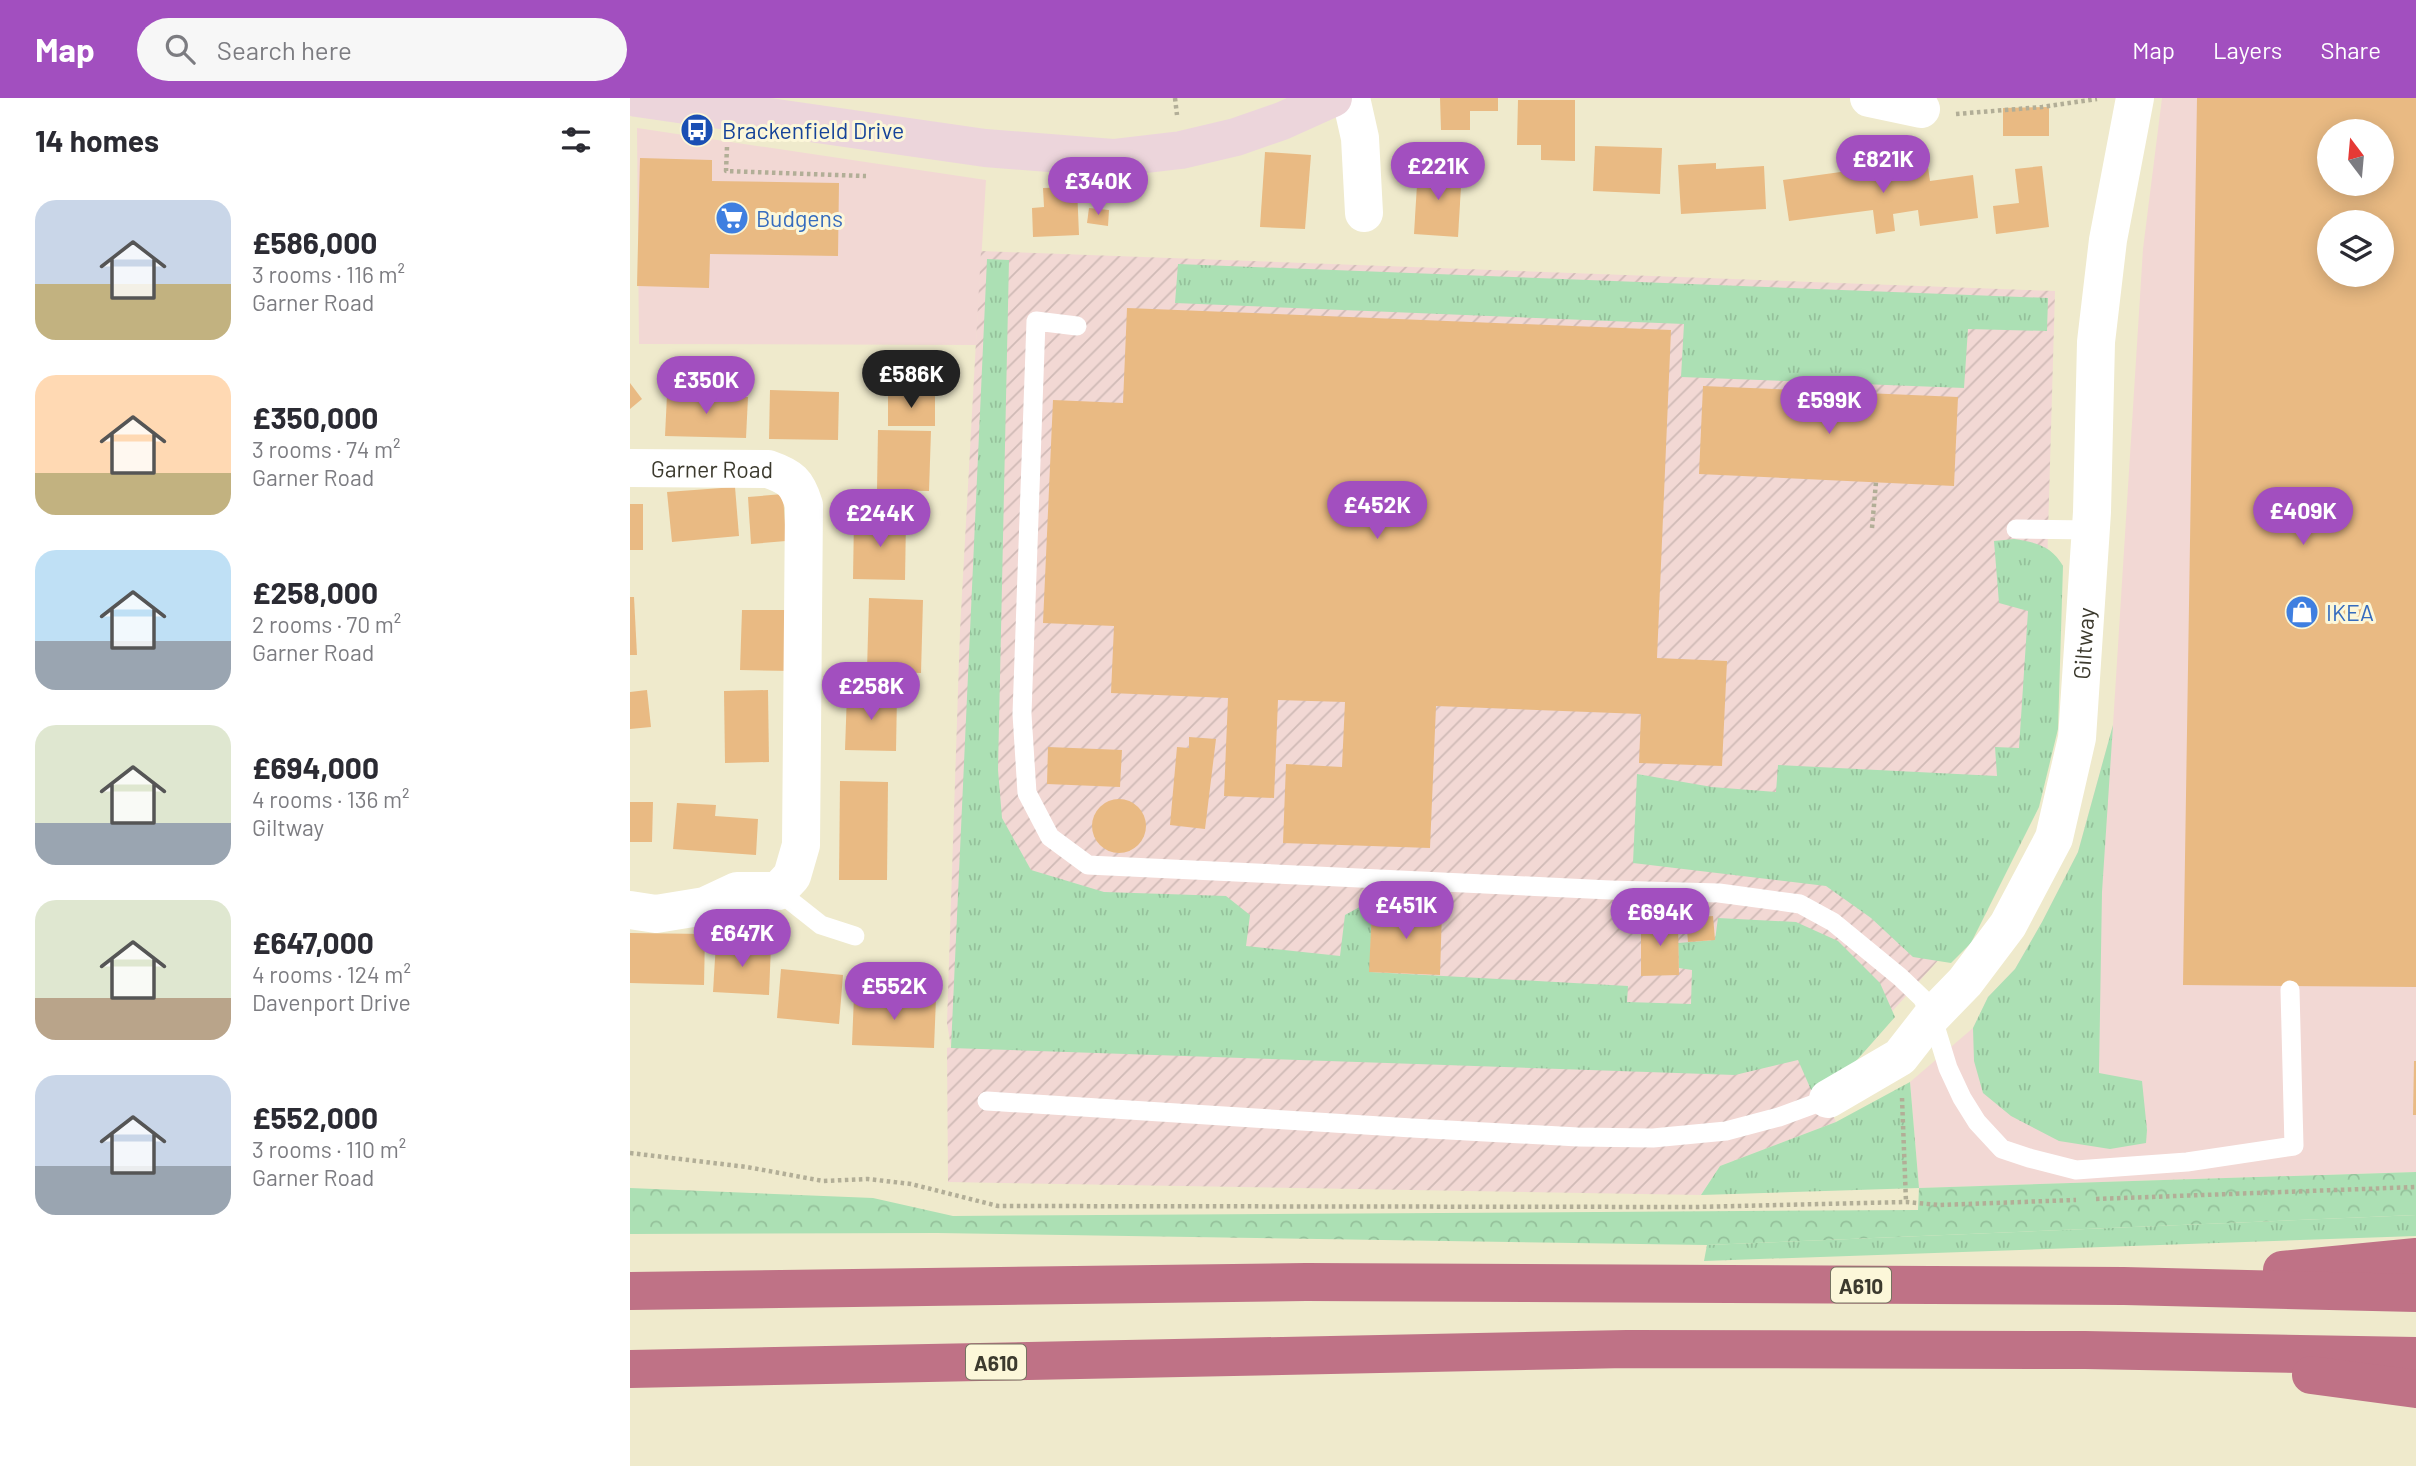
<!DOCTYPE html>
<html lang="en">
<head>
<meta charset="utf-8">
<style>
	body { margin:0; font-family:Barlow,sans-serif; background:#f7f7f7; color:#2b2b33; height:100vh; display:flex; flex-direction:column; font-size:26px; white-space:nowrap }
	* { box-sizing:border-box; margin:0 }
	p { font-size:23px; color:#7c7c81 }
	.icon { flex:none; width:38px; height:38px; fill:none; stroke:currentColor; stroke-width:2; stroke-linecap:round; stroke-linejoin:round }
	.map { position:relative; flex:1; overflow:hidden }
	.details { display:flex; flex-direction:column; background:#fff; width:630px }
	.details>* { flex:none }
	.needle { width:46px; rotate:344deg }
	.tools { position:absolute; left:1687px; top:21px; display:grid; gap:14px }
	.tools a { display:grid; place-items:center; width:77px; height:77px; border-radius:50%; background:#fff; box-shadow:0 4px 18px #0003; font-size:35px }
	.price { position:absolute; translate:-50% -60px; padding:0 16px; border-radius:24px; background:#a24fbf; color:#fff; font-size:23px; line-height:46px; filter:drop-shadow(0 2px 4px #0008) }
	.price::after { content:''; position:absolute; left:50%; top:42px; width:21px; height:16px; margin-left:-10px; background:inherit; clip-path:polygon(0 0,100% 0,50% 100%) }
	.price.on { background:#222; color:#fff }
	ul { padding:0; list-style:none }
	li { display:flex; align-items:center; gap:21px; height:175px; padding:0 35px }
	li span { display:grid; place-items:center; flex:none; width:196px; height:140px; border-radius:21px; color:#555 }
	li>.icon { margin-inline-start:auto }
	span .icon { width:84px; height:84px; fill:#fffc; stroke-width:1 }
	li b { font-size:30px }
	h2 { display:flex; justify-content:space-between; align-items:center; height:84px; padding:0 35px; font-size:30px }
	header { display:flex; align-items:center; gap:42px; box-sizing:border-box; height:98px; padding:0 35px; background:#a24fbf; color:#fff }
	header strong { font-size:33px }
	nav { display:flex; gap:38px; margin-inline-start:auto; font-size:24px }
	.search { width:490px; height:63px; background:#f7f7f7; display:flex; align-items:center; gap:18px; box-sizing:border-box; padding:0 24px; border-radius:38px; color:#7c7c81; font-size:26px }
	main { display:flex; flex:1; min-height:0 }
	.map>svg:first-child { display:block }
	.commercial { fill:#f2d8d4; fill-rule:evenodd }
	.industrial { fill:url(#industrial-furrows) }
	.grass { fill:url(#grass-tufts) }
	.forest { fill:url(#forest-crowns) }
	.building { fill:#e9ba83; fill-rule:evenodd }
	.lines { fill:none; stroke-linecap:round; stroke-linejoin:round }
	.path { stroke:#b2ae97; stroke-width:4.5; stroke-dasharray:3.5 3.5; stroke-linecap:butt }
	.lane { stroke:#fff; stroke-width:19 }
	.street { stroke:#fff; stroke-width:38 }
	.secondary { stroke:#ecd5db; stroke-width:38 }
	.highway { stroke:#bf7286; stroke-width:38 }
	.labels { text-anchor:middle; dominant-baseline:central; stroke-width:6; stroke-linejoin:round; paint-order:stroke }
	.shield { fill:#fcf7d9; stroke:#767361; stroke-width:2 }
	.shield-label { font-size:21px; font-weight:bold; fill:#3c3a2e }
	.transit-label { font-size:23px; fill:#164399; stroke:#fcf7d9; text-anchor:start }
	.shop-label { font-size:23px; fill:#366cbe; stroke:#fcf7d9; text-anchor:start }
	.street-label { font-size:23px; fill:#3c3a2e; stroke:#fcf7d9 }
</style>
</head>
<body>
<header>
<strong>Map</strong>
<div class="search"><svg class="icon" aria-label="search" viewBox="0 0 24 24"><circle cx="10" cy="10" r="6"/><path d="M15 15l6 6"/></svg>Search here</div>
<nav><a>Map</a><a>Layers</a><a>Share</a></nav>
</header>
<main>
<section class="details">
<h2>14 homes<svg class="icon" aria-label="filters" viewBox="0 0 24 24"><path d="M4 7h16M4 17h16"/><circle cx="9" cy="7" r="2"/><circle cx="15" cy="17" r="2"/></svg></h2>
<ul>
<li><span style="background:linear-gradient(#c9d6e8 60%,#c2b280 0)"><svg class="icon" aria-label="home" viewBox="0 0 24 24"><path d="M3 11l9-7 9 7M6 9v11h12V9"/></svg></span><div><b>£586,000</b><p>3 rooms · 116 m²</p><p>Garner Road</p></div></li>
<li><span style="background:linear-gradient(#ffd9b3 70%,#c2b280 0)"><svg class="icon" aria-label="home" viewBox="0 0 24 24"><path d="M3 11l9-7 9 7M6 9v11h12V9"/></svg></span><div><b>£350,000</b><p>3 rooms · 74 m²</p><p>Garner Road</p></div></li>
<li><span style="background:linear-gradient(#bfe0f5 65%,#9aa5b1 0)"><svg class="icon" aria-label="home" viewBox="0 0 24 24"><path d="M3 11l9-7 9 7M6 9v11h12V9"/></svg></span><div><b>£258,000</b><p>2 rooms · 70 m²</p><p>Garner Road</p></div></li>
<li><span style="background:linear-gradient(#dfe7d0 70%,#9aa5b1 0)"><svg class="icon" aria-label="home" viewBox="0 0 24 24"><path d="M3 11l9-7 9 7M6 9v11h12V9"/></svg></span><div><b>£694,000</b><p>4 rooms · 136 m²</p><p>Giltway</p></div></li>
<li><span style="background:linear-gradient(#dfe7d0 70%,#b9a48a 0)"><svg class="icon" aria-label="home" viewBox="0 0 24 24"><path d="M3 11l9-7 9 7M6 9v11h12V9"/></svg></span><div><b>£647,000</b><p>4 rooms · 124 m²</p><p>Davenport Drive</p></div></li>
<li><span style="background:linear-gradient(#c9d6e8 65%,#9aa5b1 0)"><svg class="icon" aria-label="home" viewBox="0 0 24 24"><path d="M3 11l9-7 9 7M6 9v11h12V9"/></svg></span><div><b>£552,000</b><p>3 rooms · 110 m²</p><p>Garner Road</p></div></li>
</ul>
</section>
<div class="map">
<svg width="1786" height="1368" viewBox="0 0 1786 1368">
	<defs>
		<pattern id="industrial-furrows" width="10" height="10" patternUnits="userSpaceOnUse" patternTransform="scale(1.75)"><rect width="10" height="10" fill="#f2d8d4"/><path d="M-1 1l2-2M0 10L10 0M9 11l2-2" fill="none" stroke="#d0bab6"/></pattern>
		<pattern id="grass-tufts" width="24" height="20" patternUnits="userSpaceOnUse" patternTransform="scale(1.75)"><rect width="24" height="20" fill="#ace0b4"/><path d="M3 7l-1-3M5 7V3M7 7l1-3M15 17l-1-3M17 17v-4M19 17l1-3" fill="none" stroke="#95c19b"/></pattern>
		<pattern id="forest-crowns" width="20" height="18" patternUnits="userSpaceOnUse" patternTransform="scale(1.75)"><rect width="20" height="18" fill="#ace0b4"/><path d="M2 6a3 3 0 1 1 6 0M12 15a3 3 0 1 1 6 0" fill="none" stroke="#95c19b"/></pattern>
	</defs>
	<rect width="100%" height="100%" fill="#efeacc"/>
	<g class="commercial">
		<path d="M1532,0H1786V1074L1289,1090L1280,984L1343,930L1358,899L1385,871L1412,824L1448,754L1483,627L1513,151ZM1699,33H1752V86H1699ZM1699,124H1752V177H1699Z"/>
		<polygon points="7,30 356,82 346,247 9,246"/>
	</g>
	<polygon class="industrial" points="351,153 1425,193 1412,643 1348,818 1258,918 1176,955 1206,1024 1090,1068 1071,1097 318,1084 317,950 321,949 317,925 330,533"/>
	<g class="grass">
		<polygon points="357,161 379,162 368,672 372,720 401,772 474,794 596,798 620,817 616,848 710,858 715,817 737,805 742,804 740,874 998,888 997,904 1061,906 1062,872 1049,870 1048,845 1085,842 1088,820 1166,824 1208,843 1250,885 1265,919 1219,971 1182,994 1168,962 1105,977 321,950"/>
		<polygon points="548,166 1418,200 1417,233 1338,231 1334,290 1051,279 1054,226 545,205"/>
		<path d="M1384,441C1405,444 1422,448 1433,468L1428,631L1409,709L1341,845L1321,865L1283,859L1241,820L1196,788L1003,765L1007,676L1082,689L1146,694L1148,667L1367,678L1365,649L1389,650L1398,513L1369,505L1364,443Z"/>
		<polygon points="1483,627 1472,794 1469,975 1512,983 1517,1032 1516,1045 1480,1051 1429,1043 1381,1018 1353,995 1344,963 1343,930 1358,899 1385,871 1412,824 1448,754"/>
		<polygon points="1280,984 1289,1090 1071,1097 1090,1068 1206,1024"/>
		<polygon points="1786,1117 1786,1138 1074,1163 1077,1147"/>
	</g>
	<polygon class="forest" points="1786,1074 1786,1117 1077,1147 307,1135 0,1136 0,1090 243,1100 323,1118 1288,1112 1289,1090"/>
	<g class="building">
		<polygon points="810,0 868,0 868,13 840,13 840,32 811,32"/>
		<path d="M1567,0H1786V889L1553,887ZM1699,33H1752V86H1699ZM1699,124H1752V177H1699Z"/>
		<polygon points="888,2 945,2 945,63 911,62 911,47 887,47"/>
		<polygon points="1419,9 1419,38 1373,38 1373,10"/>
		<polygon points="816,46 817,58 800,59 799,49"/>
		<polygon points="965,48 1032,50 1030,96 963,93"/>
		<polygon points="635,54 681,57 675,131 630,129"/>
		<polygon points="10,60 82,62 82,83 209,85 208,158 80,156 79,190 7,188"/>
		<polygon points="1297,62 1300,83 1343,77 1348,120 1290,128 1288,112 1263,116 1265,133 1246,136 1243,112 1159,123 1153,82"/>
		<polygon points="1086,65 1086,71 1134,68 1136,111 1051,116 1048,67"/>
		<polygon points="1412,68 1419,129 1366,136 1363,108 1389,105 1385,71"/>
		<polygon points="788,70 832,72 828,139 784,136"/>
		<polygon points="447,89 449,137 403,139 402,110 414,109 413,90"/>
		<polygon points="459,110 479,112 478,128 457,125"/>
		<polygon points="497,210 1041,232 1027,560 1097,563 1092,668 1009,665 1011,616 806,608 800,750 653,745 656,666 712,669 715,604 648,602 644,700 594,698 598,600 481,595 484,528 413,525 423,302 493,305"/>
		<polygon points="0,285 12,301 0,311"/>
		<polygon points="1073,288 1328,299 1324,388 1069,376"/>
		<polygon points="140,292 209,294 208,342 139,341"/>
		<polygon points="258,296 305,297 305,328 258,328"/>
		<polygon points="37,297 118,299 116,340 35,338"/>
		<polygon points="248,332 301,333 299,393 247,392"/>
		<polygon points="105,389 109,438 42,444 37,394"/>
		<polygon points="153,396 156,443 121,446 118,399"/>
		<rect x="0" y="406" width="13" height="46"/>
		<polygon points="224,420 276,421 275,482 223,481"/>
		<polygon points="0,499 4,499 7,557 0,557"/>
		<polygon points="239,500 293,502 291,575 237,573"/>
		<polygon points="112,512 164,512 163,573 110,572"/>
		<polygon points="17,592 21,629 0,631 0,594"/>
		<polygon points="138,592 139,664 95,665 94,593"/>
		<polygon points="217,595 267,596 266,653 215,652"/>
		<polygon points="559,639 586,641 575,731 540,727 547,649 559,650"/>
		<polygon points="418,649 492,652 490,689 417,686"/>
		<polygon points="210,683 258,684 257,782 209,782"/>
		<circle cx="489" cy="728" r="27"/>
		<polygon points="0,704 23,704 22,744 0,744"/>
		<polygon points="47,705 86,707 85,718 128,721 126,757 43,751"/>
		<polygon points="742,810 812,812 810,877 739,874"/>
		<polygon points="1083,818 1085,842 1058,844 1056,820"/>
		<polygon points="1011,823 1048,823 1049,877 1011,878"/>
		<polygon points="0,835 75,836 74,887 0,885"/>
		<polygon points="86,844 141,847 139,897 83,894"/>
		<polygon points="151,871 213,877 209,926 147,920"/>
		<polygon points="224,897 306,900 304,950 222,947"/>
		<polygon points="1784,963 1786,963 1786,1017 1783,1017"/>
	</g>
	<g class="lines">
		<g class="path">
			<polyline points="545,0 547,17"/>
			<polyline points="1326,16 1412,9 1467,1"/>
			<polyline points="97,49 96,73 236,78"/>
			<polyline points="1242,430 1246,384"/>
			<polyline points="1272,1000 1276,1104"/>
			<polyline points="0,1055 117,1069 193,1083 238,1081 281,1086 368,1108 1066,1109 1276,1104 1309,1107 1446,1102"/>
			<polyline points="1466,1101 1786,1089"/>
		</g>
		<g class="lane">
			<polyline points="447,228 406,223 392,616 397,695 420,739 458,767 980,792 1089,795 1170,806 1203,824 1270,879 1292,900 1302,918 1318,970 1332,1000 1347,1024 1372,1051 1399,1060 1446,1072 1557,1064 1664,1048 1660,892"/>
			<polyline points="1386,431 1461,432"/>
			<polyline points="148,793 191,827 225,838"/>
			<polyline points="357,1003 782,1030 948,1039 1023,1040 1096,1033 1149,1019 1198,1001"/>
		</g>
		<g class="street">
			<polyline points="721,0 730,40 734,115"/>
			<polyline points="1239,0 1291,11"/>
			<path id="s1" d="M0,370L138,371C161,379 167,384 174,407L171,747L162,778L148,793H107L75,808L26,816L0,812"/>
			<path id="s2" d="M1198,1001L1270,959L1302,918L1335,884L1378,827L1424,740L1447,640L1462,414L1466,244L1478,142L1505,0"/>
		</g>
		<polyline class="secondary" points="7,0 355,50 483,60 551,52 606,39 652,23 703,0"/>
		<g class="highway">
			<polyline points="1652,1172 1786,1159"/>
			<polyline points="0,1193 676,1184 1494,1188 1786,1195"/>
			<polyline points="0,1271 997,1251 1455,1252 1786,1258"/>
			<polyline points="1681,1277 1786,1291"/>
		</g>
	</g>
	<defs>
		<symbol id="bus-disc" viewBox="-11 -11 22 22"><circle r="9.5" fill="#1a4fb4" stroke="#fcf7d9"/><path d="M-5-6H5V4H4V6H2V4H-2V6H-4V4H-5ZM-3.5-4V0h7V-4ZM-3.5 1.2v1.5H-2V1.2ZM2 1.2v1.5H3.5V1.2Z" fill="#fff"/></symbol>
		<symbol id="supermarket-disc" viewBox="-11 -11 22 22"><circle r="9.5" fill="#3f7fe0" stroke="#fcf7d9"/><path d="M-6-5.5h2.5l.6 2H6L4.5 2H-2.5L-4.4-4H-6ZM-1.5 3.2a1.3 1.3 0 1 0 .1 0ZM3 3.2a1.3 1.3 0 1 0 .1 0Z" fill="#fff"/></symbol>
		<symbol id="shop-disc" viewBox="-11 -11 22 22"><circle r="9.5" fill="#3f7fe0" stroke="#fcf7d9"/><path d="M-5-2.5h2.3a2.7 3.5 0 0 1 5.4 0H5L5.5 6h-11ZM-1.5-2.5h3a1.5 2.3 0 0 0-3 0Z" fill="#fff"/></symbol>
	</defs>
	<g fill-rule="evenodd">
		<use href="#bus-disc" x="48" y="13" width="38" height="38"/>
		<use href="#supermarket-disc" x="83" y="101" width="38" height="38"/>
		<use href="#shop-disc" x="1653" y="495" width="38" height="38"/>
	</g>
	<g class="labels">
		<g class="shield">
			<rect x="1201" y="1169.5" width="60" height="35" rx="5"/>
			<rect x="336" y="1246.5" width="60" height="35" rx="5"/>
		</g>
		<g class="shield-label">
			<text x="1231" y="1187">A610</text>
			<text x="366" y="1264">A610</text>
		</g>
		<g class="transit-label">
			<text x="92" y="32">Brackenfield Drive</text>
		</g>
		<g class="shop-label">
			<text x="126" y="120">Budgens</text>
			<text x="1696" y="514">IKEA</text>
		</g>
		<g class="street-label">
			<text stroke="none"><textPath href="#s1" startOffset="82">Garner Road</textPath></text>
			<text stroke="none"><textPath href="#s2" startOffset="550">Giltway</textPath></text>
		</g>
	</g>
</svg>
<div class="tools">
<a><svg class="needle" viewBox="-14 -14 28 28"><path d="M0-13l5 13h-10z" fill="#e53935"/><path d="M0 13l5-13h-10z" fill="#7c7c81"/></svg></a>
<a><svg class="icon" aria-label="layers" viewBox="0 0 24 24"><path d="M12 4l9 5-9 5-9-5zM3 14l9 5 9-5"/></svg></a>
</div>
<b class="price" style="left:1253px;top:97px">£821K</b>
<b class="price" style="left:808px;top:104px">£221K</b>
<b class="price" style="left:468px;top:119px">£340K</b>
<b class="price on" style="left:281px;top:312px">£586K</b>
<b class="price" style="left:76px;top:318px">£350K</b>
<b class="price" style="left:1199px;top:338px">£599K</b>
<b class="price" style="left:747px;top:443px">£452K</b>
<b class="price" style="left:1673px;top:449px">£409K</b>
<b class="price" style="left:250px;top:451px">£244K</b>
<b class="price" style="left:241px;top:624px">£258K</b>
<b class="price" style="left:776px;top:843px">£451K</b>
<b class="price" style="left:1030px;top:850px">£694K</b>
<b class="price" style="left:112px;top:871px">£647K</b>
<b class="price" style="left:264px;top:924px">£552K</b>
</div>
</main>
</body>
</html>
